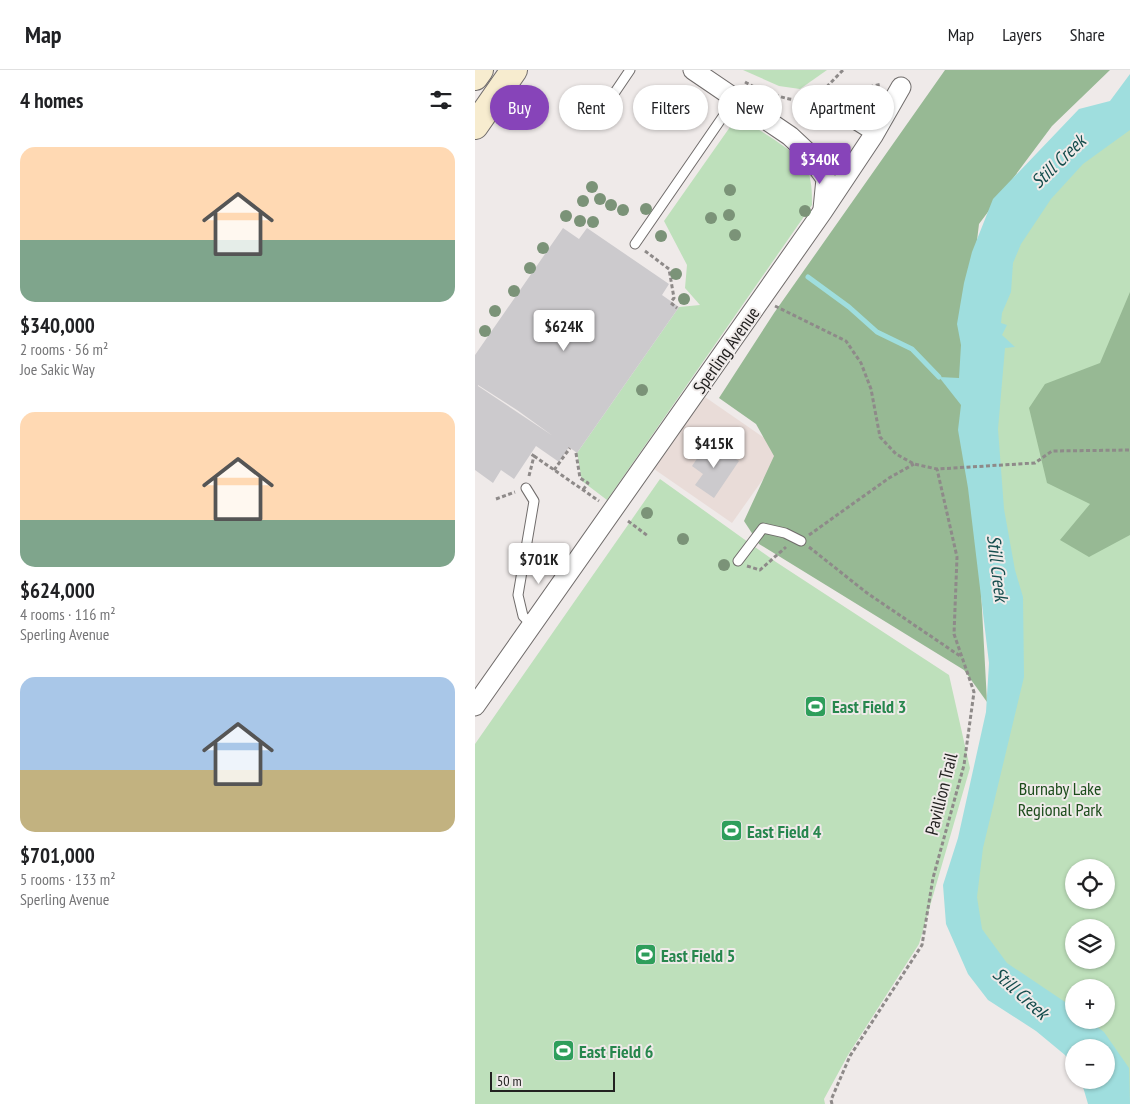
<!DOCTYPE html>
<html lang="en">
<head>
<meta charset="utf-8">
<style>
	body { margin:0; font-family:"PT Sans Narrow",sans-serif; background:#f6f6f6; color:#202124; height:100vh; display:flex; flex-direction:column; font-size:19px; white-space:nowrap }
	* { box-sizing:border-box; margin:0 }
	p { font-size:16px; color:#757577 }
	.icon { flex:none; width:28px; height:28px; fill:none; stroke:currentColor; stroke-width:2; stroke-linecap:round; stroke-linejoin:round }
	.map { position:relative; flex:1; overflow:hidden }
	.drawer { display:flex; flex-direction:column; background:#fff; width:475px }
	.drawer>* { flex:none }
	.banner { position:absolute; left:15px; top:15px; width:475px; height:45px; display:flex; gap:10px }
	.controls { position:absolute; left:590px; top:789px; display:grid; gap:10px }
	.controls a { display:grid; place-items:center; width:50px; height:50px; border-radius:50%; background:#fff; box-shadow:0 1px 4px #0004; font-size:25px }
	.scale { position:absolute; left:15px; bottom:12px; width:125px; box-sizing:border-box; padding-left:5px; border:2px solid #222120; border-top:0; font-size:14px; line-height:18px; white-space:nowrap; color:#222120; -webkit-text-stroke:4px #efeae9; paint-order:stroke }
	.price { position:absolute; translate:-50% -42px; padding:0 11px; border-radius:5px; background:#fff; color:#222; font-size:16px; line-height:32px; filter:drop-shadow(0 1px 2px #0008) }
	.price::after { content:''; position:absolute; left:50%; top:30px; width:15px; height:11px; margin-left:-8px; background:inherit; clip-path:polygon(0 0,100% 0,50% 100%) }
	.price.on { background:#8744b9; color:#fff }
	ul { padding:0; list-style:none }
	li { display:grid; align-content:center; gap:10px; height:265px; padding:0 20px }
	li span { display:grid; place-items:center; height:155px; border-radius:15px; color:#555 }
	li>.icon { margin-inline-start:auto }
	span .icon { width:90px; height:90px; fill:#fffc; stroke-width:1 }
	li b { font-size:21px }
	h2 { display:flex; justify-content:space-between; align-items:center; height:60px; padding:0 20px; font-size:21px }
	.pill { padding:0 18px; border-radius:22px; background:#fff; box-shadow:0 1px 4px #0004; font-size:18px; line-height:45px }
	.pill.on { background:#8744b9; color:#fff }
	header { display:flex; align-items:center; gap:30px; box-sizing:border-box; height:70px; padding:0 25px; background:#fff; border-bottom:1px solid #e0e0e0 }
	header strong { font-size:24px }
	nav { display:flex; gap:28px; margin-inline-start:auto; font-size:18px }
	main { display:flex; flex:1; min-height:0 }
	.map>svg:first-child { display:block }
	.built { fill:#e9dcd8 }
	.green { fill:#bee0bb; fill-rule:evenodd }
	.forest { fill:#97b994 }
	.water { fill:#9fdede }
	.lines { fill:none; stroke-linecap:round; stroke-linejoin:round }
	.stream { stroke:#9fdede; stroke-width:5 }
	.building { fill:#cccacd; fill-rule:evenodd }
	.service-casing { stroke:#706c6b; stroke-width:11 }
	.minor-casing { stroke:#706c6b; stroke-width:21 }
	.secondary-casing { stroke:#706c6b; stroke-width:28 }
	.path { stroke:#8e8a89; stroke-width:3; stroke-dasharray:4 2.5; stroke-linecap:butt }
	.service { stroke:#fff; stroke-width:9 }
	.minor { stroke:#fff; stroke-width:19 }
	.secondary { stroke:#f7eccf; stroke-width:26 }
	.tree { fill:#7b9378 }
	.labels { text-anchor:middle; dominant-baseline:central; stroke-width:4; stroke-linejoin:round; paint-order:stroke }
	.street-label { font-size:18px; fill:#222120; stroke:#efeae9 }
	.leisure-label { font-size:18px; font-weight:bold; fill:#27864d; stroke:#efeae9; text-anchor:start }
	.park-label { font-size:18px; fill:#1c4c1b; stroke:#efeae9 }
	.water-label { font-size:19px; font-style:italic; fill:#154d4d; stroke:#efeae9 }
</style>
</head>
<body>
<header>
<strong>Map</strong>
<nav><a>Map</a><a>Layers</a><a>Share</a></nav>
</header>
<main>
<section class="drawer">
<h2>4 homes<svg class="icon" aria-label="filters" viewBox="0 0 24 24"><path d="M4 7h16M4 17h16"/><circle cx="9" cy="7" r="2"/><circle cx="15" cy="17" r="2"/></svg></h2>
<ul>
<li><span style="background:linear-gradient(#ffd9b3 60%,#7fa58c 0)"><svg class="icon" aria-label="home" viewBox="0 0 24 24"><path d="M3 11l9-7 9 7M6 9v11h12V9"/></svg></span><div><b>$340,000</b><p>2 rooms · 56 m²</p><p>Joe Sakic Way</p></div></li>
<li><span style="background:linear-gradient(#ffd9b3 70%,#7fa58c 0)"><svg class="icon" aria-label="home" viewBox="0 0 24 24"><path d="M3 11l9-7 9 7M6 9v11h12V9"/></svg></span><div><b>$624,000</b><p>4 rooms · 116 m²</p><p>Sperling Avenue</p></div></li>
<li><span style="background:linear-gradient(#a9c7e8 60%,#c2b280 0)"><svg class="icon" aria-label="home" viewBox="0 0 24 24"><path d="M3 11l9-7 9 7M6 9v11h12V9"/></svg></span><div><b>$701,000</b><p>5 rooms · 133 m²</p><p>Sperling Avenue</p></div></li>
</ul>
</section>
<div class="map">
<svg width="655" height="1034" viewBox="0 0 655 1034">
	<rect width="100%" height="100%" fill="#efeae9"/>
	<polygon class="built" points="230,327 308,381 257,453 179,399"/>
	<g class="green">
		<polygon points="268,0 352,0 325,19 304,16"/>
		<path d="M655,36V1034L631,978L530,898L498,853L506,762L543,594L519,406L520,204L584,105ZM599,798H631V830H599ZM599,858H631V890H599ZM599,918H631V950H599Z"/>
		<path d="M269,50C286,62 320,80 331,97C337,108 337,123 337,135L132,430L107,411L102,383L204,237L225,235L210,218L212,195L189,151L255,57Z"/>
		<polygon points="185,409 301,492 474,605 495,698 444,874 373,985 349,1029 350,1034 0,1034 0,674"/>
	</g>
	<g class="forest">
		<polygon points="470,0 635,0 577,56 504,154 488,285 504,484 512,632 489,600 284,474 269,451 299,386 281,354 244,328 299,243"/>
		<polygon points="655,222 655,465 614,487 585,470 615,434 572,413 554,338 570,314 625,293"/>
	</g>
	<polygon class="water" points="655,4 655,60 608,94 576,129 546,174 538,193 536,222 527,243 526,253 532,255 527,265 540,277 530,278 523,359 529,439 540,500 548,527 549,607 508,778 502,827 507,859 532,893 599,938 599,950 613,950 629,962 654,998 655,1034 613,1034 606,1010 631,1010 631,978 599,978 599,999 590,985 561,961 513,930 493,904 471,854 468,815 483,768 511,642 514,593 493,418 483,360 486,335 464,307 484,308 486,275 482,254 489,213 497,182 518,129 604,39 635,31"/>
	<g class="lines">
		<polyline class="stream" points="333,207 374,237 402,262 437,279 464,307"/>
	</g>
	<g class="building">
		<path d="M88,158L104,169L112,158L194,214L187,225L204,237L102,383L94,377L84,392L61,376L39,409L26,400L18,413L0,400V285ZM3,315L42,340L78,366L3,316Z"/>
		<polygon points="234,371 264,391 239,428 220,415 228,404 217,396"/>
	</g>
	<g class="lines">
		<defs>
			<g id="service">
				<polyline points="134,31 155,0"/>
				<polyline points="374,51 398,66"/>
				<polyline points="160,174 260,29"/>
				<polyline points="51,418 59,431 43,525 48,546 57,555"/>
				<polyline points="263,491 288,458 310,463 326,471"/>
			</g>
			<g id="minor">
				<polyline points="218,0 315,66 331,81 351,109 348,139"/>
				<polyline points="0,636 348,141 398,66 426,17"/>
			</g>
			<g id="secondary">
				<polyline points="0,7 5,0"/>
				<polyline points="0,56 39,0"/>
			</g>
		</defs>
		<use href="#service" class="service-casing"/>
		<use href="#minor" class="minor-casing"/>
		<use href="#secondary" class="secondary-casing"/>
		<g class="path">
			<path d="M270,12C295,26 326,35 355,30C373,26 390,17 407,14"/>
			<polyline points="324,53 341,28 368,0"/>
			<polyline points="170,181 194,199 199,228 196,232"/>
			<polyline points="196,233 202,238"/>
			<polyline points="300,236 371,271 386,293 396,319 405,367 421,384 439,394 462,399 560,393 577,381 655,380"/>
			<polyline points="101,383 105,408 113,413 108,420"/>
			<polyline points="59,386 124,431"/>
			<polyline points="79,400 95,378"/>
			<polyline points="54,406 59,386 56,384"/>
			<polyline points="21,429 40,422"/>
			<polyline points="153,451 173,466"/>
			<polyline points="334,465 414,408 439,394"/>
			<polyline points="334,477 392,523 485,586"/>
			<polyline points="272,496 285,500 311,477"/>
			<polyline points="357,1034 356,1030 375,986 447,875 458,808 489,695 499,622 479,564 482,487 462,399"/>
		</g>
		<use href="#service" class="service"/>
		<use href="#minor" class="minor"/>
		<use href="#secondary" class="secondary"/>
	</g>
	<g class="tree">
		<circle cx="117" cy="117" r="6"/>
		<circle cx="255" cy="120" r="6"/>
		<circle cx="125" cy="129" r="6"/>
		<circle cx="108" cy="131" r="6"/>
		<circle cx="136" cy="135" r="6"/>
		<circle cx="171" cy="139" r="6"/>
		<circle cx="148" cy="140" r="6"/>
		<circle cx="330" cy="141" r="6"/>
		<circle cx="254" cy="145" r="6"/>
		<circle cx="91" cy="146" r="6"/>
		<circle cx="236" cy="148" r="6"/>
		<circle cx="105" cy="151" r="6"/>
		<circle cx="118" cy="152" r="6"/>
		<circle cx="260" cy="165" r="6"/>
		<circle cx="186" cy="166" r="6"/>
		<circle cx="68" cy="178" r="6"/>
		<circle cx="55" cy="198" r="6"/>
		<circle cx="201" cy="204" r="6"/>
		<circle cx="39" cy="221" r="6"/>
		<circle cx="209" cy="229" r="6"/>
		<circle cx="20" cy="241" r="6"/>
		<circle cx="10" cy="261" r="6"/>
		<circle cx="167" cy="320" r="6"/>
		<circle cx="172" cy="443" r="6"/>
		<circle cx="208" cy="469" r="6"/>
		<circle cx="249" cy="495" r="6"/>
	</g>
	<defs>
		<symbol id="stadium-square" viewBox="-11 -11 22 22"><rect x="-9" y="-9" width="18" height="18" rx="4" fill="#2e9e5b" stroke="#efeae9"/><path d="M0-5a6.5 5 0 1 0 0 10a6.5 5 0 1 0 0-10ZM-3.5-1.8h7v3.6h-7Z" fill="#fff"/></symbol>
	</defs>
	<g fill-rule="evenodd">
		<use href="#stadium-square" x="328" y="624" width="25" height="25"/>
		<use href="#stadium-square" x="244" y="748" width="25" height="25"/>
		<use href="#stadium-square" x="158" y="872" width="25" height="25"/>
		<use href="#stadium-square" x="76" y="968" width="25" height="25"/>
	</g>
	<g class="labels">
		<g class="street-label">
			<text transform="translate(251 280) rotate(-55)">Sperling Avenue</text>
			<text transform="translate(466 724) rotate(-76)">Pavillion Trail</text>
		</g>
		<g class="leisure-label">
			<text x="357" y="636">East Field 3</text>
			<text x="272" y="761">East Field 4</text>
			<text x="186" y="885">East Field 5</text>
			<text x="104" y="981">East Field 6</text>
		</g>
		<g class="park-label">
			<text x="585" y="718">Burnaby Lake<tspan x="585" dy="21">Regional Park</tspan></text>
		</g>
		<g class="water-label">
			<text transform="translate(583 91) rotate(-44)">Still Creek</text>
			<text transform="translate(523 498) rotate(83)">Still Creek</text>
			<text transform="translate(546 923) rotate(42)">Still Creek</text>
		</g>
	</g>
</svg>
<div class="controls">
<a><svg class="icon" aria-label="locate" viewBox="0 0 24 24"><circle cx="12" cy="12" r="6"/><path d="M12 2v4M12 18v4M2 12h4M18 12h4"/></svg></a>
<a><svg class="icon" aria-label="layers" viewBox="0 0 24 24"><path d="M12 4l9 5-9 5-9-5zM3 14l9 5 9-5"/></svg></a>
<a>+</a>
<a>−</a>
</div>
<div class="scale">50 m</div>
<b class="price on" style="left:345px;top:115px">$340K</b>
<b class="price" style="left:89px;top:282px">$624K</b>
<b class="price" style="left:239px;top:399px">$415K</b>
<b class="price" style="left:64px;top:515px">$701K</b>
<div class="banner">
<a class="pill on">Buy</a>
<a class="pill">Rent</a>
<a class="pill">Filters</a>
<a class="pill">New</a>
<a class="pill">Apartment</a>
</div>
</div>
</main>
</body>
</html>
